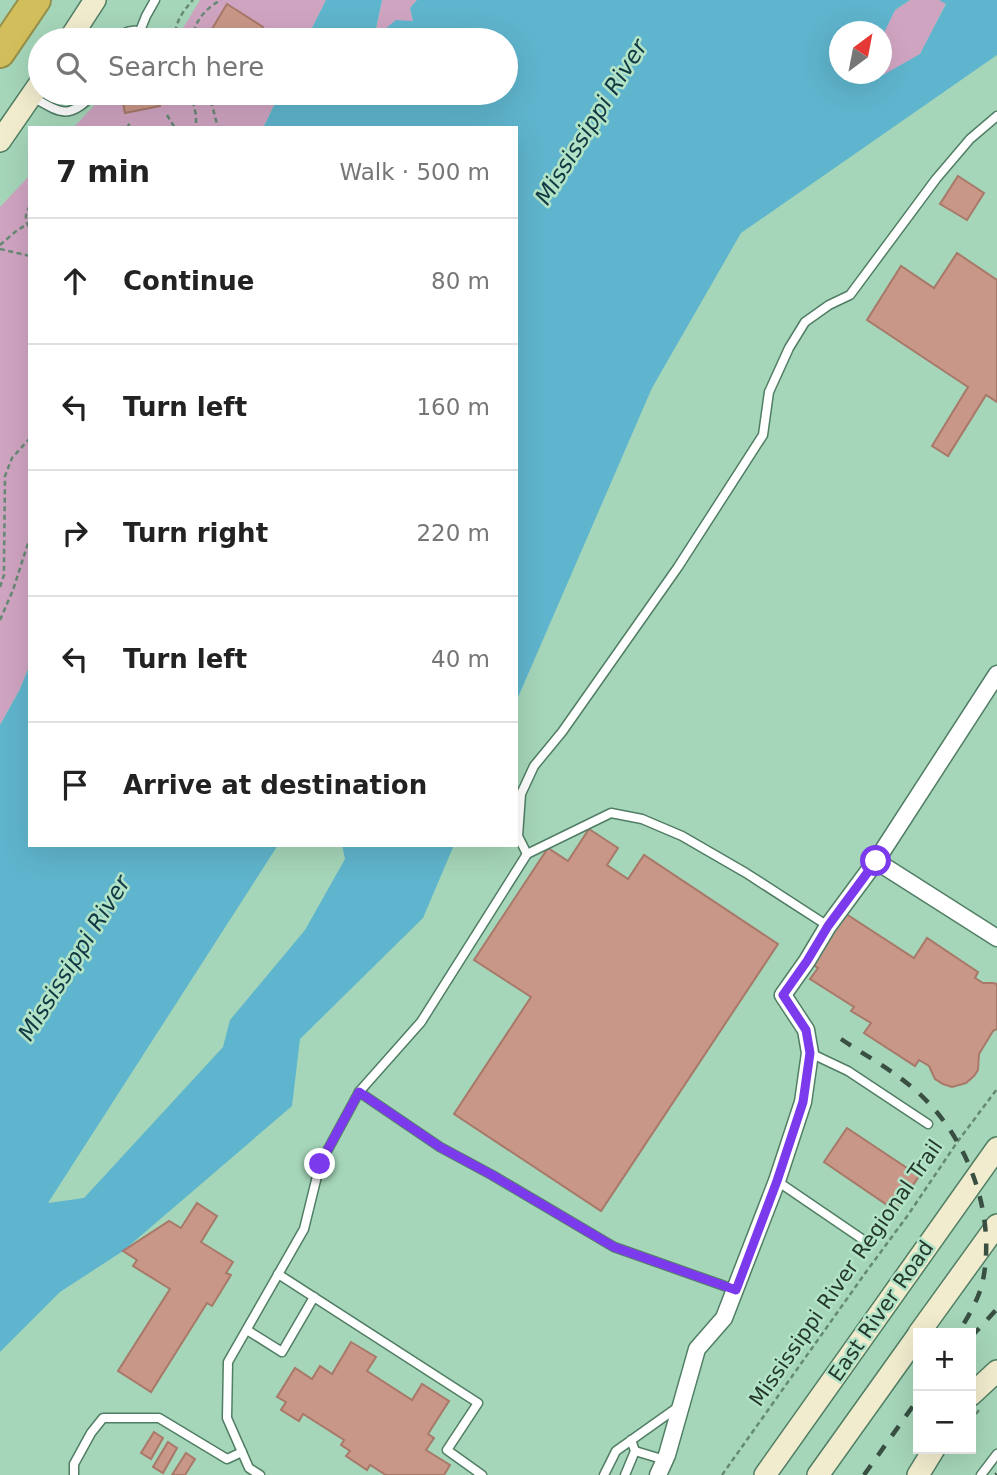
<!DOCTYPE html>
<meta charset="utf-8">
<style>
body{margin:0;font-family:"DejaVu Sans",sans-serif;background:#f2f2f2;color:#222}
.controls{position:absolute;right:21px;bottom:21px;display:grid;overflow:hidden;border-radius:0px;box-shadow:0 7px 28px #0002}
.controls button{width:63px;height:63px;display:grid;place-items:center;padding:0;border:0;border-bottom:2px solid #e0e0e0;background:#fff;color:#222;font:35px sans-serif}
.compass{position:absolute;left:829px;top:21px;width:63px;height:63px;border-radius:50%;background:#fff;box-shadow:0 7px 28px #0002;rotate:32deg}
.stop{position:absolute;width:21px;height:21px;margin:-16px;border:5px solid #7c3aed;border-radius:50%;background:#fff}
.stop.end{background:#7c3aed;border-color:#fff;box-shadow:0 2px 7px #0008}
.list{margin:0;padding:0;list-style:none}
h2{display:flex;justify-content:space-between;align-items:center;height:91px;margin:0;padding:0 28px;font-size:30px}
h2 small{font-size:23px;font-weight:400;color:#767676}
.list li{display:grid;grid-template-columns:46px 1fr auto;gap:21px;align-items:center;box-sizing:border-box;height:126px;padding:0 28px;border-top:2px solid #e0e0e0}
.list b{display:block;font-size:26px;white-space:nowrap}
.list em{font-size:23px;font-style:normal;color:#767676}
.icon{flex:none;width:38px;height:38px;fill:none;stroke:currentColor;stroke-width:2;stroke-linecap:round;stroke-linejoin:round}
.map{position:relative;flex:none;width:997px;height:1475px;overflow:hidden}
.search{position:absolute;background:#fff;box-shadow:0 7px 28px #0002;left:28px;top:28px;width:490px;height:77px;display:flex;align-items:center;gap:18px;box-sizing:border-box;padding:0 24px;border-radius:38px;color:#767676;font-size:26px}
.panel{position:absolute;background:#fff;box-shadow:0 7px 28px #0002;left:28px;top:126px;width:490px;height:721px;border-radius:0px}
.map>svg:first-child{display:block}
.green{fill:#cfa4c1}
.water{fill:#5fb5cd}
.building{fill:#c99787;stroke:#a87869;stroke-width:2}
.lines{fill:none;stroke-linecap:round;stroke-linejoin:round}
.lane-casing{stroke:#507e64;stroke-width:11}
.street-casing{stroke:#507e64;stroke-width:19}
.secondary-casing{stroke:#507e64;stroke-width:24}
.highway-casing{stroke:#95904b;stroke-width:32}
.path{stroke:#668974;stroke-width:2.5;stroke-dasharray:5 3.5;stroke-linecap:butt}
.lane{stroke:#fff;stroke-width:8}
.street{stroke:#fff;stroke-width:16}
.secondary{stroke:#f2ecce;stroke-width:21}
.highway{stroke:#d2bf5b;stroke-width:28}
.rail{stroke:#384f42;stroke-width:4.5;stroke-dasharray:12 12;stroke-linecap:butt}
.route{stroke:#7c3aed;stroke-width:9}
.labels{text-anchor:middle;dominant-baseline:central;stroke-width:5;stroke-linejoin:round;paint-order:stroke}
.street-label{font-size:21px;fill:#25382d;stroke:#b2e3c6}
.water-label{font-size:23px;font-style:italic;fill:#113944;stroke:#b2e3c6}
</style>
<div class="map">
<svg width="997" height="1475" viewBox="0 0 997 1475">
<rect width="100%" height="100%" fill="#a5d6b9"/>
<g class="green">
<polygon points="200,0 326,0 306,40 168,40 183,28"/>
<polygon points="382,0 417,0 410,8 413,21 374,39"/>
<polygon points="910,0 939,0 946,3 921,54 882,76 881,37 895,10"/>
<polygon points="106,93 280,93 263,128 73,128"/>
<polygon points="30,175 30,664 20,689 0,725 0,207"/>
</g>
<g class="water">
<polygon points="326,0 382,0 374,38 396,20 413,21 410,8 417,0 910,0 895,10 882,37 881,32 839,32 839,74 881,74 882,64 883,75 920,54 946,4 939,0 997,0 997,55 741,233 652,388 516,702 516,128 263,128 280,93 506,93 506,40 306,40"/>
<polygon points="30,664 30,845 278,845 48,1203 84,1198 223,1047 230,1020 305,930 345,859 342,845 454,845 423,918 300,1039 292,1106 123,1251 60,1292 0,1352 0,725 20,689"/>
</g>
<g class="building">
<polygon points="227,4 263,27 254,40 219,40 209,34"/>
<polygon points="121,93 157,93 160,106 125,113"/>
<polygon points="958,176 984,193 967,220 940,204"/>
<polygon points="957,253 997,280 997,402 986,395 948,456 932,446 968,387 867,320 901,266 934,288"/>
<polygon points="589,829 618,848 607,865 628,879 644,855 778,944 601,1211 454,1114 531,997 474,960 548,848 568,861"/>
<polygon points="840,910 914,958 927,938 978,972 975,978 983,983 993,983 997,984 997,1029 993,1031 979,1054 978,1070 974,1076 966,1083 952,1087 943,1084 935,1079 929,1066 919,1060 915,1066 864,1033 871,1023 851,1011 854,1007 810,979 818,968 807,961"/>
<polygon points="847,1128 919,1176 896,1211 824,1162"/>
<polygon points="197,1203 217,1216 201,1242 233,1262 226,1273 231,1275 212,1306 207,1303 151,1392 118,1371 170,1289 133,1266 137,1260 123,1251 169,1221 181,1228"/>
<polygon points="351,1342 376,1357 367,1371 412,1400 422,1384 449,1401 428,1434 434,1438 426,1450 450,1465 444,1475 386,1475 370,1465 367,1470 346,1456 350,1451 341,1445 344,1440 303,1414 299,1421 281,1410 286,1402 277,1397 295,1368 312,1379 320,1366 332,1374"/>
<polygon points="154,1432 163,1438 151,1459 141,1453"/>
<polygon points="168,1442 177,1448 163,1473 153,1467"/>
<polygon points="186,1453 195,1459 185,1475 172,1475"/>
</g>
<g class="lines">
<defs>
<g id="lane">
<polyline points="140,31 146,16 155,0"/>
<path d="M117,40C126,28 141,27 150,40"/>
<path d="M31,96C62,114 68,120 95,93"/>
<polyline points="527,854 518,836 521,794 534,766 562,732 678,567 763,435 769,392 789,348 805,322 829,305 850,295 936,179 970,139 997,116"/>
<polyline points="810,1053 848,1071 928,1124"/>
<polyline points="359,1092 440,1147 492,1175 614,1247 736,1290"/>
<polyline points="777,1181 865,1241"/>
<polyline points="278,1274 478,1403 447,1450 482,1475"/>
<polyline points="247,1330 282,1352 314,1297"/>
<polyline points="635,1451 665,1460"/>
<polyline points="74,1475 74,1464 91,1433 103,1418 159,1418 227,1459 242,1452"/>
<polyline points="260,1475 249,1468 227,1418 228,1362 304,1229 320,1164 359,1092 421,1022 527,854 611,813 642,819 682,836 746,873 828,926"/>
<polyline points="604,1475 616,1451 678,1407"/>
<polyline points="625,1475 635,1451 631,1440"/>
<polyline points="981,1475 997,1454"/>
</g>
<g id="street">
<polyline points="876,861 997,938"/>
<polyline points="658,1475 667,1455 697,1349 724,1318 777,1181 803,1102 810,1053 806,1030 783,995 807,961 828,926 876,861 997,674"/>
</g>
<g id="secondary">
<polyline points="69,40 95,0"/>
<polyline points="0,141 40,83"/>
<polyline points="919,1333 997,1225"/>
<polyline points="971,1395 997,1371"/>
<polyline points="765,1475 997,1148"/>
<polyline points="818,1475 918,1335"/>
<polyline points="918,1475 934,1449"/>
</g>
<polyline id="highway" points="0,53 36,0"/>
</defs>
<use href="#lane" class="lane-casing"/>
<use href="#street" class="street-casing"/>
<use href="#secondary" class="secondary-casing"/>
<use href="#highway" class="highway-casing"/>
<g class="path">
<path d="M175,40C174,24 182,12 193,0"/>
<path d="M193,40C193,22 206,8 221,0"/>
<polyline points="191,93 196,115 196,128"/>
<polyline points="209,93 218,128"/>
<polyline points="167,115 175,128"/>
<polyline points="127,128 131,121"/>
<path d="M30,206C25,213 24,221 30,228"/>
<polyline points="0,245 15,232 27,224"/>
<polyline points="0,249 30,256"/>
<polyline points="0,587 4,575 4,562 5,476 12,458 30,438"/>
<polyline points="0,620 13,590 30,537"/>
<polyline points="971,1421 979,1410"/>
<polyline points="722,1475 866,1272 908,1215 958,1141 997,1089"/>
</g>
<use href="#lane" class="lane"/>
<use href="#street" class="street"/>
<use href="#secondary" class="secondary"/>
<use href="#highway" class="highway"/>
<g class="rail">
<path d="M841,1039C863,1054 887,1067 908,1084C964,1128 997,1209 983,1280C979,1299 968,1317 958,1333"/>
<polyline points="971,1337 997,1309"/>
<polyline points="864,1475 918,1399"/>
<polyline points="996,1475 997,1474"/>
</g>
</g>
<g class="lines">
<polyline class="route" points="320,1164 359,1092 440,1147 492,1175 614,1247 736,1290 777,1181 803,1102 810,1053 806,1030 783,995 807,961 828,926 876,861"/>
</g>
<g class="labels">
<g class="street-label">
<text transform="translate(846 1273) rotate(-55)">Mississippi River Regional Trail</text>
<text transform="translate(881 1311) rotate(-55)">East River Road</text>
</g>
<g class="water-label">
<text transform="translate(591 122) rotate(-58)">Mississippi River</text>
<text transform="translate(74 958) rotate(-58)">Mississippi River</text>
</g>
</g>
</svg>
<div class="controls">
<button>+</button>
<button>−</button>
</div>
<svg class="compass" viewBox="-18 -18 36 36"><path d="M0-13l5 13h-10z" fill="#e53935"/><path d="M0 13l5-13h-10z" fill="#767676"/></svg>
<div class="stop" style="left:876px;top:861px"></div>
<div class="stop end" style="left:320px;top:1164px"></div>
<div class="search"><svg class="icon" aria-label="search" viewBox="0 0 24 24"><circle cx="10" cy="10" r="6"/><path d="M15 15l6 6"/></svg>Search here</div>
<section class="panel">
<h2>7 min<small>Walk · 500 m</small></h2>
<ul class="list">
<li><svg class="icon" aria-label="ahead" viewBox="0 0 24 24"><path d="M12 20V5M6 11l6-6 6 6"/></svg><div><b>Continue</b></div><em>80 m</em></li>
<li><svg class="icon" aria-label="left" viewBox="0 0 24 24"><path d="M17 20v-9H6M10 6l-5 5 5 5"/></svg><div><b>Turn left</b></div><em>160 m</em></li>
<li><svg class="icon" aria-label="right" viewBox="0 0 24 24"><path d="M7 20v-9h11M14 6l5 5-5 5"/></svg><div><b>Turn right</b></div><em>220 m</em></li>
<li><svg class="icon" aria-label="left" viewBox="0 0 24 24"><path d="M17 20v-9H6M10 6l-5 5 5 5"/></svg><div><b>Turn left</b></div><em>40 m</em></li>
<li><svg class="icon" aria-label="arrive" viewBox="0 0 24 24"><path d="M6 21V4h12l-3 4 3 4H6"/></svg><div><b>Arrive at destination</b></div></li>
</ul>
</section>
</div>
